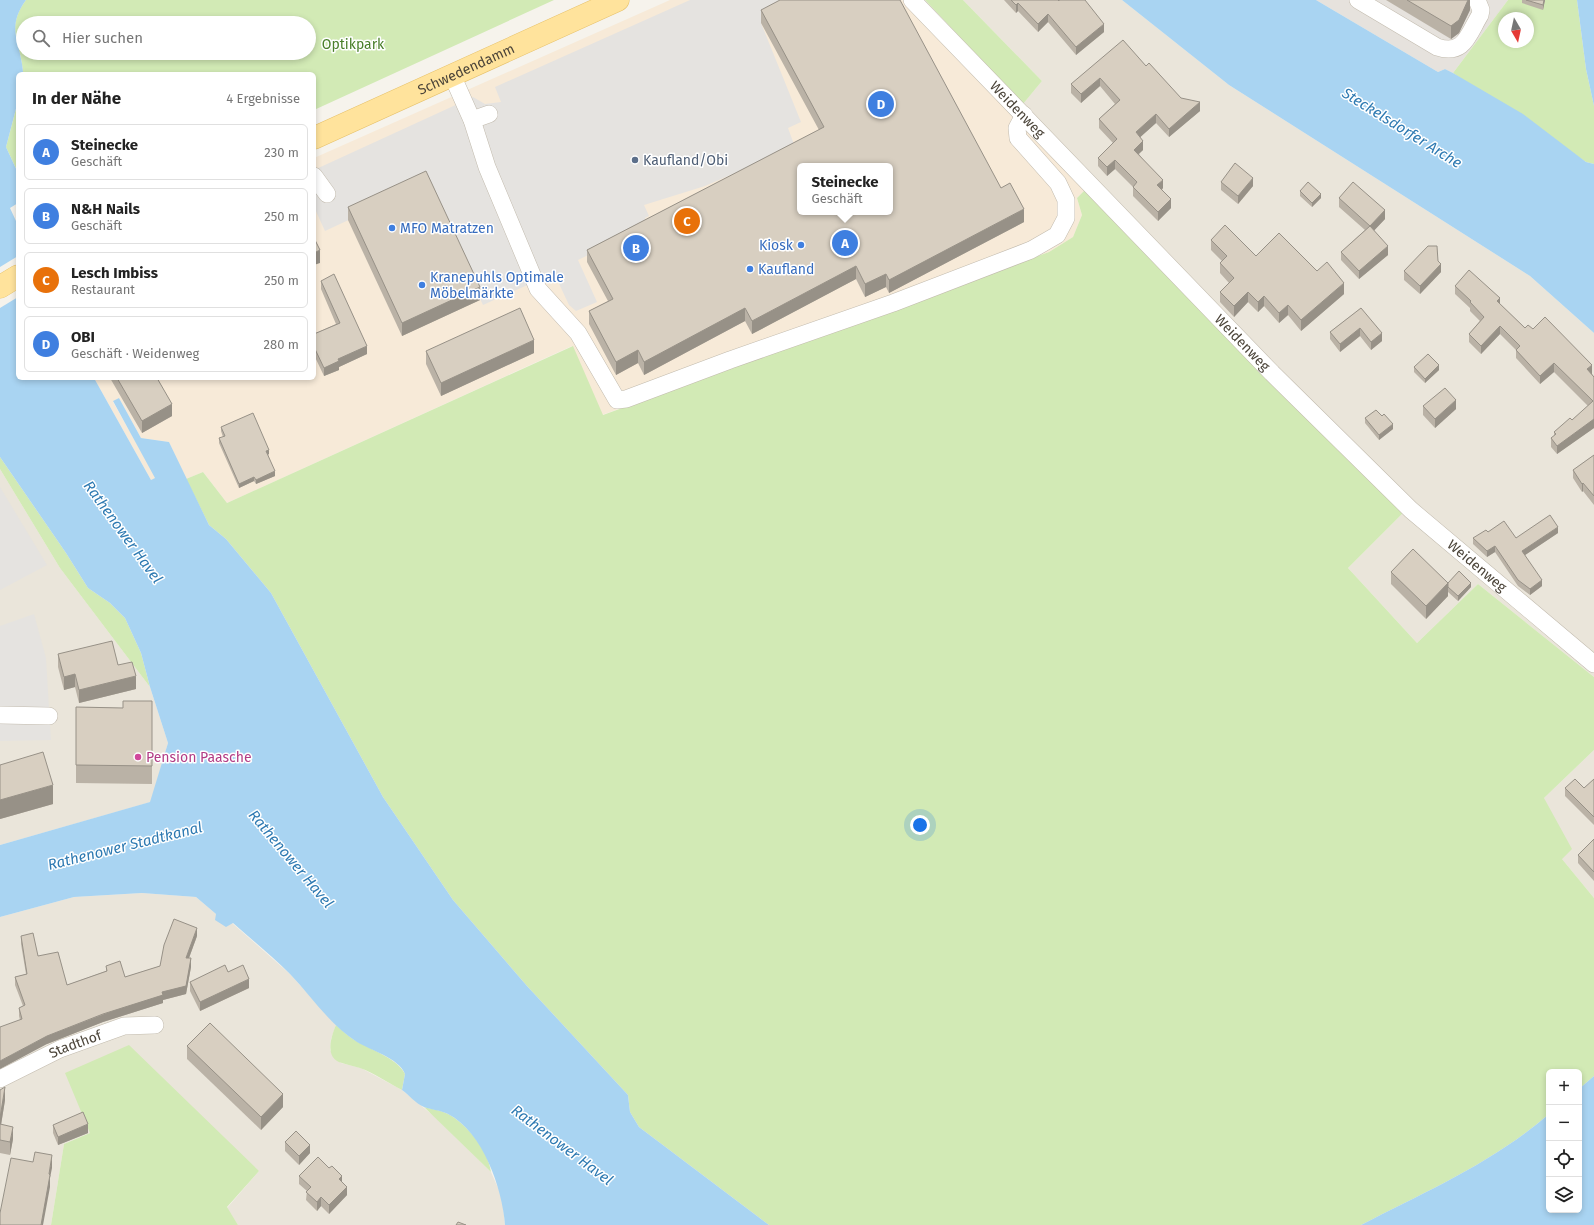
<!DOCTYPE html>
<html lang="de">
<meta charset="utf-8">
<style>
body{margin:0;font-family:"Fira Sans",sans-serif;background:#f6f6f6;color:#222}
.controls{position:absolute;right:12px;bottom:12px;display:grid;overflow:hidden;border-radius:6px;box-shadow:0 2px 6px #0003}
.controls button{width:36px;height:36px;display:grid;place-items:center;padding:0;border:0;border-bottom:1px solid #e0e0e0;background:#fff;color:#222;font:20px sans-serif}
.compass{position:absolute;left:1498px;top:12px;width:36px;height:36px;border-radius:50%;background:#fff;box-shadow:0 2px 6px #0003;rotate:171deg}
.you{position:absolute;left:920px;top:825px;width:14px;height:14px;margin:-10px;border:3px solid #fff;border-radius:50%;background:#1a73e8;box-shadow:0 0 0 6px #1a73e833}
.badge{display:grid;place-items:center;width:26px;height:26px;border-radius:50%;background:#fc3f1d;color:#fff;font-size:13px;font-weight:700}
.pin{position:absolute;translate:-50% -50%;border:2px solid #fff;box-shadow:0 1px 4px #0006}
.popup{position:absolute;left:797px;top:163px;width:96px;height:52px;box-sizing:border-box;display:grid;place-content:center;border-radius:6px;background:#fff;filter:drop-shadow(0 1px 3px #0005);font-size:13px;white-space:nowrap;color:#767676}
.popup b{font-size:15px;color:#222}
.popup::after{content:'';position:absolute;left:50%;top:100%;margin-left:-8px;border:8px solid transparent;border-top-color:#fff}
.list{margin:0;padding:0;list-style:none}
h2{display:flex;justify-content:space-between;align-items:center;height:52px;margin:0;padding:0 16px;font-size:17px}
h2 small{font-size:13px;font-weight:400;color:#767676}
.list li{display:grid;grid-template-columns:26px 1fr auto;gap:12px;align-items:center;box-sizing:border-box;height:56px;margin:0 8px 8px;padding:0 8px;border:1px solid #e0e0e0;border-radius:6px}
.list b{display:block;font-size:15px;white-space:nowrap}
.list p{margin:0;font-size:13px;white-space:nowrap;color:#767676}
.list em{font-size:13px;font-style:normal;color:#767676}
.icon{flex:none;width:22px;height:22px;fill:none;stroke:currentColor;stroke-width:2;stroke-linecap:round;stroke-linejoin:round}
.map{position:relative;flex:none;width:1594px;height:1225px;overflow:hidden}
.search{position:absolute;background:#fff;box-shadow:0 2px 6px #0003;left:16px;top:16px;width:300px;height:44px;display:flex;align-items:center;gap:10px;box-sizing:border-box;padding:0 14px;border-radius:22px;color:#767676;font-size:15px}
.panel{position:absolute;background:#fff;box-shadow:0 2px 6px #0003;left:16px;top:72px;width:300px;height:308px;border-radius:6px}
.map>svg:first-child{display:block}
.residential{fill:#eae5da}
.commercial{fill:#f7ead8;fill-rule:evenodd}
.industrial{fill:#e6e2dd}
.green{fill:#d2eab5;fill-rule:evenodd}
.parking{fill:#e5e3e0}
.water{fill:#a9d4f2}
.pier{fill:#f6f3ec}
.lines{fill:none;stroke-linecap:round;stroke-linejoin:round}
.minor-casing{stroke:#c2bbae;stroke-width:18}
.major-casing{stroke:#e6c16a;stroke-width:23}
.minor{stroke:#fff;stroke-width:17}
.major{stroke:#ffe39c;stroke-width:22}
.wall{fill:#bab2a6}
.shaded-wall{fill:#979187}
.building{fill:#d8cfc1;stroke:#979187;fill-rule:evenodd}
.service-dot{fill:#5c6f8a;stroke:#fff;stroke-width:1.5}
.shop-dot{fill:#3f7fe0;stroke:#fff;stroke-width:1.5}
.hotel-dot{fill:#d1479c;stroke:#fff;stroke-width:1.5}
.labels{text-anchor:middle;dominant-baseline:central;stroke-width:3;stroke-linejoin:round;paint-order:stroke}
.park-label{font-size:14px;fill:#4a7f2a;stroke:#fff}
.street-label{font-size:14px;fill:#4b4439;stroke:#fff}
.service-label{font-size:14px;fill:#4e5e75;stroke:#fff;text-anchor:start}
.shop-label{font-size:14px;fill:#366cbe;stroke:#fff;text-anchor:start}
.hotel-label{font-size:14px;fill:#b23c85;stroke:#fff;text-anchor:start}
.water-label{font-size:15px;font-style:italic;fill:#2e7ab2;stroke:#fff}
</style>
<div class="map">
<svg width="1594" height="1225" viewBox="0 0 1594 1225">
<rect width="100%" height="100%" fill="#f6f3ec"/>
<g class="residential">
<polygon points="963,0 1122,0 1229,85 1530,276 1594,333 1594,677 1478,584 1417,643 1348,568 1404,512 1281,374 1023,104 1042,81"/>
<polygon points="0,469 60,568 150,687 168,743 151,802 0,845"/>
<polygon points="1594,750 1594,898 1562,859 1544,798"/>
<polygon points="142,893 196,897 216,914 232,923 290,974 336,1025 331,1039 330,1050 341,1063 361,1068 402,1090 435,1117 491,1172 502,1197 505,1225 238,1225 227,1208 259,1171 90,1133 64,1144 51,1225 0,1225 0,917 74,897"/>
</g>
<path class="commercial" d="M670,0H902L993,92L1085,190L1077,198L1082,215L1073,237L1049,252L602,415L572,346L227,503L203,472L186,479L169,442L141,438L119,398L113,402L156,478L151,480L94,378H314V158ZM800,166H890V212H800Z"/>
<polygon class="industrial" points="1316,0 1508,0 1453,73 1445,69 1438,72"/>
<g class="green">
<path d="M26,0H554L314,110V74H23C22,44 4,30 26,0ZM23,23H309V53H23Z"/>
<polygon points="925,0 963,0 1042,81 1023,104"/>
<path d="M1508,0H1577L1586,69L1594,106V164L1586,162L1453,73ZM1504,18H1528V42H1504Z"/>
<polygon points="18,101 18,173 6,147"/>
<path d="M1085,190L1404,512L1348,568L1417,643L1478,584L1594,677V750L1544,798L1572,849L1562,859L1594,898V1076L1579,1089V1072H1549V1114C1494,1162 1425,1192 1361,1225H769L639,1127L630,1112L628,1095L527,986L453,900L383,797L271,593L226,539L209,525L186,479L203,472L227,503L573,346L603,415L1049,252L1073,237L1082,215L1077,198Z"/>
<polygon points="0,457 66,553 88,588 110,603 125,618 141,653 150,687 60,568 0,469"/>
<path d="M336,1025C343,1031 350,1038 358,1042C371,1049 399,1060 405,1074L402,1090C388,1083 374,1073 360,1068C354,1066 347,1065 342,1063C324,1058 331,1037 336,1025Z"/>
<polygon points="129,1045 259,1171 227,1207 238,1225 51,1225 64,1144 90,1133 65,1073"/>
<path d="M424,1107C432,1109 440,1110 448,1114C467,1124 488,1150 491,1172Z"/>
</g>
<g class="parking">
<polygon points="690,0 804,0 761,23 801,122 788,128 795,147 705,186 644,205 649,216 645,218 648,226 578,260 597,302 576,311 569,305 554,273 483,305 426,184 325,231 314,207 314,170 473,97 485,104 501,102 495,87"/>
<polygon points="0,487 47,565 0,590"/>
<polygon points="34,614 46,658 51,740 0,741 0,626"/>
</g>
<g class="water">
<path d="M0,0H26C5,29 21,42 23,72L18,74V101L6,147L18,173V203L10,208L16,221L18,220V378H94L151,480L155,478L113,401L119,398L141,438L169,442L209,525L226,539L271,593L383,797L453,900L527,986L628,1095L630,1112L639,1127L769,1225H505C502,1188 483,1132 448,1114C440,1110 432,1110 424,1107C416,1104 409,1095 402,1090L405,1074C399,1058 370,1050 357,1042C330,1025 312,997 290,974C272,956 252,940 233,923L226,927L215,920L216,914L196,897L142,893L74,897L0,917V845L150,802L168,743L150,687L141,653L125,618L110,603L88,588L66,553L0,457Z"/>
<polygon points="1122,0 1316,0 1438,72 1445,69 1453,73 1523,114 1586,162 1594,164 1594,333 1530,276 1229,85"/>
<polygon points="1577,0 1594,0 1594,106 1586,69"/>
<path d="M1594,1076V1225H1361C1425,1192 1494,1162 1549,1114V1210H1579V1089Z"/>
</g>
<polygon class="pier" points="18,256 18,297 0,308 0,267"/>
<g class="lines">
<defs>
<g id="minor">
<path id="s1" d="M912,0L1272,373L1411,510L1594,664"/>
<path d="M1358,0L1437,47C1464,56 1468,35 1480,15L1481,10L1477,0"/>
<polyline points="452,75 472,120 487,167 538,289 578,333 617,400 626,399 730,360 893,303 1031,250 1057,235 1066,218 1066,200 1058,183 1018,138 1017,128 1024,115"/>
<polyline points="472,120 489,114"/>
<polyline points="314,176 327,194"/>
<polyline points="0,715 49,716"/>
<path id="s2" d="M0,1079L60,1049L124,1026L155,1025"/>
</g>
<g id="major">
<path id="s3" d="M314,138L618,0"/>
<polyline points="0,287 18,276"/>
</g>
</defs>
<use href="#minor" class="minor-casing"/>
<use href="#major" class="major-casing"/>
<use href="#minor" class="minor"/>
<use href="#major" class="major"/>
</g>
<g class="wall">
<polygon points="1004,0 1058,0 1104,32 1076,55 1048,22 1038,32 1018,11 1016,13"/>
<polygon points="1386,0 1470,0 1470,10 1459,33 1451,39"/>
<polygon points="1522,0 1545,0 1543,10 1522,3"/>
<polygon points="761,10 1001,188 1024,222 889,293 886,287 865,297 856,279 752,334 745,321 644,375 638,363 616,375 589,324 589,311 608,301 587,262 587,250 819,130 761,23"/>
<polygon points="1146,66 1181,98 1200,111 1169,137 1156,123 1140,137 1143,150 1139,154 1163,188 1162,190 1171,208 1158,221 1133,196 1133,187 1115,169 1107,176 1098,166 1098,158 1113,143 1099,128 1099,119 1115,104 1100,86 1081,103 1071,93 1071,84"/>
<polygon points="1221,182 1253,186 1238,204 1221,190"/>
<polygon points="1300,191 1321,198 1312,207 1300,196"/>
<polygon points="1339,198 1385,219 1374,230 1388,255 1359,279 1341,260 1341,252 1365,230 1339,207"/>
<polygon points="348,207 480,300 402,336 348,220"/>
<polygon points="1211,240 1256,256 1317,271 1344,294 1301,331 1288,315 1279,323 1264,306 1258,312 1248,302 1234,317 1220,302 1220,292 1229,283 1220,273 1220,263 1222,261 1211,250"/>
<polygon points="1438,261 1441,272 1420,294 1404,280 1404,271"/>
<polygon points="321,281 367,354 339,367 339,370 324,376 314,355 314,334 336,324 321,289"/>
<polygon points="1455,286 1500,304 1525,328 1533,329 1592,374 1594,377 1594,428 1557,454 1551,447 1551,438 1554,436 1554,432 1572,420 1588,406 1554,372 1540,384 1516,358 1516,350 1500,334 1481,354 1469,342 1469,334 1480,321 1470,311 1470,308 1455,294"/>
<polygon points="1361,308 1382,341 1371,350 1360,336 1340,352 1330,339 1330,332"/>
<polygon points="426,351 534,353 441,396 426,364"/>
<polygon points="1414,367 1439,370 1425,383 1414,372"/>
<polygon points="110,378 159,378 159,380 158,380 172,416 142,433"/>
<polygon points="1423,406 1456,409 1435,428 1423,415"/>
<polygon points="1365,418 1393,429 1379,440 1365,423"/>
<polygon points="221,427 269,454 268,455 275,476 256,484 254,481 239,488 219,443 219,438 223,437 221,431"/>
<polygon points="1594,455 1594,505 1583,491 1582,492 1573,478 1573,470"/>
<polygon points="1558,533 1525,555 1542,586 1530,595 1518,586 1495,552 1487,557 1473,544 1473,538 1516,538"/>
<polygon points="1391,572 1448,583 1471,587 1458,601 1448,592 1448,596 1426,619 1391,584"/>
<polygon points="58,654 118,665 136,689 79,703 75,687 64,690 58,667"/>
<polygon points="152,701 152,784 76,783 76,707 123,708"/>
<polygon points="0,765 53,804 0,819"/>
<polygon points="1594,779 1594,825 1565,796 1565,788 1584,788"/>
<polygon points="1594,839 1594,881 1578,863 1578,855"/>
<polygon points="21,936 38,956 67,985 106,971 106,966 125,977 160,966 197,936 189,958 191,967 186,994 163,1000 163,1003 103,1022 47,1044 20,1020 19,1016 19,1008 23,1006 15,985 15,977 26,974 21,944"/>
<polygon points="228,972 249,988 200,1011 190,991 190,982"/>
<polygon points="187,1046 283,1107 261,1130 187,1059"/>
<polygon points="0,1090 5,1100 1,1125 13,1139 10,1155 0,1153"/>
<polygon points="53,1125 88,1133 58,1145 53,1133"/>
<polygon points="285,1142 310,1153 299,1165 285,1151"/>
<polygon points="299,1176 342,1182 347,1195 329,1214 321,1206 317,1211 306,1200 307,1191 299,1184"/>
</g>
<g class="shaded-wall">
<polygon points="1468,0 1470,0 1470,10 1459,33 1451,39 1451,26"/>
<polygon points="1544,0 1545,0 1543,10 1543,5"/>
<polygon points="1018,3 1018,11 1016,13 1016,5"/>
<polygon points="1048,14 1048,22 1038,32 1038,24"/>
<polygon points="1104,24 1104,32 1076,55 1076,47"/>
<polygon points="1100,78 1100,86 1081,103 1081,94"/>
<polygon points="1200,102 1200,111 1169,137 1169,129"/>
<polygon points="1156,114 1156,123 1136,141 1136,132"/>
<polygon points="1143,141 1143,150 1134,158 1134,150"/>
<polygon points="1115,160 1115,169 1107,176 1107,167"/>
<polygon points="1253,178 1253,186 1238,204 1238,196"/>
<polygon points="1163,180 1163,188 1157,194 1157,185"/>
<polygon points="1321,194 1321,198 1312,207 1312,203"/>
<polygon points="1171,199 1171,208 1158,221 1158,212"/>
<polygon points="1024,209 1024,222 889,293 889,280"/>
<polygon points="1385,210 1385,219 1370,235 1370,226"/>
<polygon points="1388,246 1388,255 1359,279 1359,271"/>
<polygon points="320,250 320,263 314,265 314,253"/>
<polygon points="1441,264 1441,272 1420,294 1420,286"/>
<polygon points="856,266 856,279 752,334 752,321"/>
<polygon points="886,274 886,287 865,297 865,284"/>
<polygon points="1344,283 1344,294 1301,331 1301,320"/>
<polygon points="480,287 480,300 402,336 402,323"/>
<polygon points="1248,292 1248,302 1234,317 1234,306"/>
<polygon points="1264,296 1264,306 1258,312 1258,302"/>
<polygon points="1500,298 1500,306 1497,301"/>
<polygon points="1288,305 1288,315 1279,323 1279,313"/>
<polygon points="745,308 745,321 644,375 644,362"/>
<polygon points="1500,326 1500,334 1481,354 1481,346"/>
<polygon points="1360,328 1360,336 1340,352 1340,344"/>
<polygon points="1382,333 1382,341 1371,350 1371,342"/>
<polygon points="534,340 534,353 441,396 441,383"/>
<polygon points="367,346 367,354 339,367 339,370 324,376 324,368 338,359"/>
<polygon points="638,350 638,363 616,375 616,362"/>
<polygon points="1554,363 1554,372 1540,384 1540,376"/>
<polygon points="1439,365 1439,370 1425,383 1425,379"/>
<polygon points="1592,365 1592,374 1587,378 1587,369"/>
<polygon points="1456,400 1456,409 1435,428 1435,419"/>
<polygon points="172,404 172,416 142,433 142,421"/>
<polygon points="1594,419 1594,428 1557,454 1557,446"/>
<polygon points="1393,424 1393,429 1379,440 1379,435"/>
<polygon points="269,450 269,454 266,455 266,451"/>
<polygon points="275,471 275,476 256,484 256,480"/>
<polygon points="254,477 254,481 239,488 239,484"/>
<polygon points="1583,483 1583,491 1582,492 1582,484"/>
<polygon points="1558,527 1558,533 1522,557 1522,551"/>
<polygon points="1495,546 1495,552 1487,557 1487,551"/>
<polygon points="1542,580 1542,586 1530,595 1530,589"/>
<polygon points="1448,583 1448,596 1426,619 1426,606"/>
<polygon points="1471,583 1471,587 1458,601 1458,596"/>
<polygon points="75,674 75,687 64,690 64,677"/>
<polygon points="136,676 136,689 79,703 79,690"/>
<polygon points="53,785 53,804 0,819 0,800"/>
<polygon points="197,928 197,936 186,966 186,958"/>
<polygon points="191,958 191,967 186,994 163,1000 163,1003 103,1022 47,1044 0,1069 0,1061 47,1036 162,992"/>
<polygon points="249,979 249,988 200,1011 200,1002"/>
<polygon points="5,1087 5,1100 0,1131 0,1118"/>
<polygon points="283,1094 283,1107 261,1130 261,1117"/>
<polygon points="88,1124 88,1133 58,1145 58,1137"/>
<polygon points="13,1127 13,1139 10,1155 10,1142"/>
<polygon points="310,1145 310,1153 299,1165 299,1156"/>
<polygon points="52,1155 52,1168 50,1178 50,1187 43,1225 41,1225 49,1174"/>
<polygon points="342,1176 342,1184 339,1179"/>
<polygon points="347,1187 347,1195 329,1214 329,1205"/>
<polygon points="321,1197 321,1206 317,1211 317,1202"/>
</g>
<g class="building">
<path d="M780,0H900L1001,188L1010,183L1024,209L889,280L886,274L865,284L856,266L752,321L745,308L644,362L638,350L616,362L589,311L613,299L587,250L824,127L761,10ZM800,166H890V212H800Z"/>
<polygon points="1011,0 1058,0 1059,1 1059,0 1085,0 1104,24 1076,47 1048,14 1038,24 1018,3 1016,5"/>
<polygon points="1407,0 1468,0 1459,20 1451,26"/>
<polygon points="1526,0 1544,0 1543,5"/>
<polygon points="1123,40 1146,66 1149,63 1181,98 1200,102 1169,129 1156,114 1136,132 1143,141 1134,150 1163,180 1157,185 1171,199 1158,212 1133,187 1137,182 1115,160 1107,167 1098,158 1117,139 1099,119 1120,100 1100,78 1081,94 1071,84"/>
<polygon points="1235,163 1253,178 1238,196 1221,182"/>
<polygon points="426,171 480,287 402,323 348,207"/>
<polygon points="1308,182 1321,194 1312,203 1300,191"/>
<polygon points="1353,182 1385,210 1370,226 1339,198"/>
<polygon points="1225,225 1256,256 1279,233 1317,271 1327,262 1344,283 1301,320 1288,305 1279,313 1264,296 1258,302 1248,292 1234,306 1220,292 1234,278 1220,263 1227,256 1211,240"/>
<polygon points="1370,226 1388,246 1359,271 1341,252"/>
<polygon points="314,238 320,250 314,253"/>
<polygon points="1428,246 1437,246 1438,261 1441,264 1420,286 1404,271"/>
<polygon points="1469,270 1500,298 1497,301 1525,328 1528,325 1533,329 1545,317 1592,365 1587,369 1594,377 1594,419 1557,446 1551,438 1556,434 1554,432 1570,418 1572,420 1593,401 1554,363 1540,376 1516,350 1520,346 1500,326 1481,346 1469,334 1484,317 1470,302 1471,301 1455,286"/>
<polygon points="334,274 367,346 338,359 339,361 324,368 314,347 314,334 340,323 321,281"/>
<polygon points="520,308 534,340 441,383 426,351"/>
<polygon points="1361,308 1382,333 1371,342 1360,328 1340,344 1330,332"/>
<polygon points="1428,354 1439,365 1425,379 1414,367"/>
<polygon points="117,378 157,378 172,404 142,421"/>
<polygon points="1445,388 1456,400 1435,419 1423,406"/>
<polygon points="1376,410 1382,416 1384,414 1393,424 1379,435 1365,418"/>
<polygon points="253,413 269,450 266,451 275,471 256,480 254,477 239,484 219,438 225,436 221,427"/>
<polygon points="1594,455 1594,496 1583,483 1582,484 1573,470"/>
<polygon points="1550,515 1558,527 1522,551 1542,580 1530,589 1518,580 1495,546 1487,551 1473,538 1486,530 1488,532 1504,521 1516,538"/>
<polygon points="1413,549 1448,583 1426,606 1391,572"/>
<polygon points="1459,571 1471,583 1458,596 1448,587 1448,583"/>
<polygon points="112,641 118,665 132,662 136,676 79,690 75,674 64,677 58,654"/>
<polygon points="123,701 152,701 152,766 76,765 76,707 123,708"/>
<polygon points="43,752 53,785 0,800 0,765"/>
<polygon points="1575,779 1584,788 1594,779 1594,817 1565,788"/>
<polygon points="1594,839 1594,872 1578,855"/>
<polygon points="174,919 197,928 186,958 191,958 186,986 162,992 163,995 103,1014 47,1036 0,1061 0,1027 22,1019 19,1008 25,1005 15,977 27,974 21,936 33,933 38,956 58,952 67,985 107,971 106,966 120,961 125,977 160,966 164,945"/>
<polygon points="225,965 228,972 243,965 249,979 200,1002 190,982"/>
<polygon points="210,1023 283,1094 261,1117 187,1046"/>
<polygon points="5,1087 0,1118 0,1090"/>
<polygon points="83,1112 88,1124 58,1137 53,1125"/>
<polygon points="0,1124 13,1127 10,1142 0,1140"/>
<polygon points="296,1131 310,1145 299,1156 285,1142"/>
<polygon points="35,1152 52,1155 49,1174 50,1175 41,1225 0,1225 0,1213 11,1158 33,1162"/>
<polygon points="318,1157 329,1168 332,1166 342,1176 339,1179 347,1187 329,1205 321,1197 317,1202 306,1192 311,1187 299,1176"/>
<polygon points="458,1222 466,1225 456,1225"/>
</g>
<circle class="service-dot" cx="635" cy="160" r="4"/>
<g class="shop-dot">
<circle cx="392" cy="228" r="4"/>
<circle cx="801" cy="245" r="4"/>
<circle cx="750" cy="269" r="4"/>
<circle cx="422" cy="285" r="4"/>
</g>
<circle class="hotel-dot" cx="138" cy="757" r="4"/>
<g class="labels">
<g class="park-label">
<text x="353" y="44">Optikpark</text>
</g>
<g class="street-label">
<text stroke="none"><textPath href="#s3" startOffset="167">Schwedendamm</textPath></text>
<text stroke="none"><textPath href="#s1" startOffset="152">Weidenweg</textPath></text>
<text stroke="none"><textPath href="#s1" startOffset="476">Weidenweg</textPath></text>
<text stroke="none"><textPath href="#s1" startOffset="800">Weidenweg</textPath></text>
<text stroke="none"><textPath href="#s2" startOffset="83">Stadthof</textPath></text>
</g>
<g class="service-label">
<text x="643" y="160">Kaufland/Obi</text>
</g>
<g class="shop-label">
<text x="400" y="228">MFO Matratzen</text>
<text x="793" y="245" text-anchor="end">Kiosk</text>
<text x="758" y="269">Kaufland</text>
<text x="430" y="277">Kranepuhls Optimale<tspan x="430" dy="16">Möbelmärkte</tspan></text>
</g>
<g class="hotel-label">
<text x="146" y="757">Pension Paasche</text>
</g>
<g class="water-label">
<text transform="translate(1402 128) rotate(32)">Steckelsdorfer Arche</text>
<text transform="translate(123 532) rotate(54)">Rathenower Havel</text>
<text transform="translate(125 846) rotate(-14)">Rathenower Stadtkanal</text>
<text transform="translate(291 859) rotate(50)">Rathenower Havel</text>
<text transform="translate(562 1145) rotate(37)">Rathenower Havel</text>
</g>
</g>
</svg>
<div class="controls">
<button>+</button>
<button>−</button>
<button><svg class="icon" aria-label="locate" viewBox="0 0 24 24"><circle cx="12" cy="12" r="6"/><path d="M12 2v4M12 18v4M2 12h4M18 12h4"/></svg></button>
<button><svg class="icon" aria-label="layers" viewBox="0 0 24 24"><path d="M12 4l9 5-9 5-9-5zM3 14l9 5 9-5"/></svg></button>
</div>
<svg class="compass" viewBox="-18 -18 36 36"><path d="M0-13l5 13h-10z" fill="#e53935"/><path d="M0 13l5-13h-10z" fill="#767676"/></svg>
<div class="you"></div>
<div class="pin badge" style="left:845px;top:243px;background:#3f7fe0">A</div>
<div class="popup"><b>Steinecke</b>Geschäft</div>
<div class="pin badge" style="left:636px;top:248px;background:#3f7fe0">B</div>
<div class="pin badge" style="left:687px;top:221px;background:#e8710a">C</div>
<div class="pin badge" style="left:881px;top:104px;background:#3f7fe0">D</div>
<div class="search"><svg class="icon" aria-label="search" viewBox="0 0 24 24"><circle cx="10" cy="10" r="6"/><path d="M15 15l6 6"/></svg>Hier suchen</div>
<section class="panel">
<h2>In der Nähe<small>4 Ergebnisse</small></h2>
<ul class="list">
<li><span class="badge" style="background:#3f7fe0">A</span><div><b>Steinecke</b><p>Geschäft</p></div><em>230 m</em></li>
<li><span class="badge" style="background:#3f7fe0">B</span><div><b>N&amp;H Nails</b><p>Geschäft</p></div><em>250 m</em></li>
<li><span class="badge" style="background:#e8710a">C</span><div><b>Lesch Imbiss</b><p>Restaurant</p></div><em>250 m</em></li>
<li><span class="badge" style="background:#3f7fe0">D</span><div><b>OBI</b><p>Geschäft · Weidenweg</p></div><em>280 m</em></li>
</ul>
</section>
</div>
